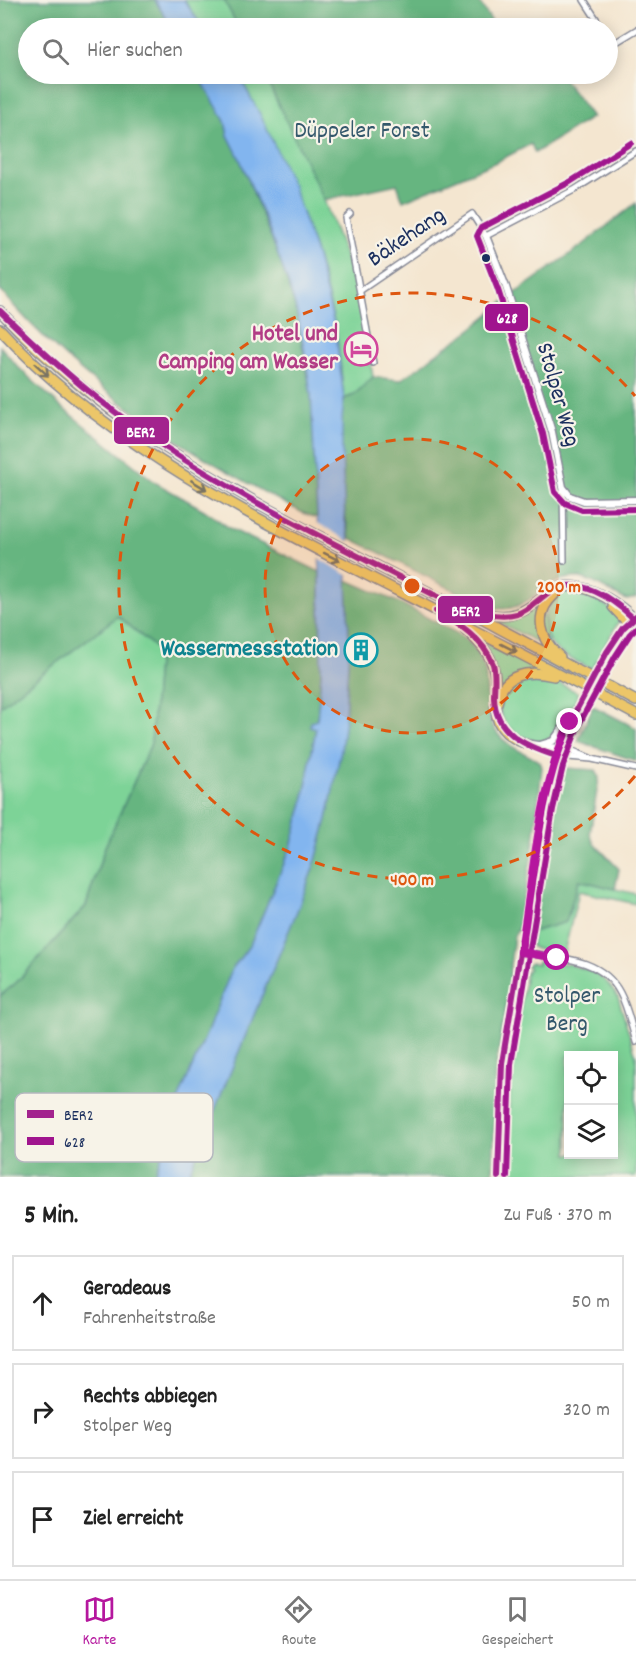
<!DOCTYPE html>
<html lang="de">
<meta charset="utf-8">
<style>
body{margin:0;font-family:Dekko,sans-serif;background:#f6f6f6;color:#222}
.controls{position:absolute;right:18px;bottom:18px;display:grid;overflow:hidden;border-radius:0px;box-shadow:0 3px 15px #0003}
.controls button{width:54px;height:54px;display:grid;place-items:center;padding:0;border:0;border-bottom:2px solid #e0e0e0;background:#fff;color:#222;font:30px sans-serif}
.stop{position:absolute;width:18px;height:18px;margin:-14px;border:4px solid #b5179e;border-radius:50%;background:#fff}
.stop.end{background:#b5179e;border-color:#fff;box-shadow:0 2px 6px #0008}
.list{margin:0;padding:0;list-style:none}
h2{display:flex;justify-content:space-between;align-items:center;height:78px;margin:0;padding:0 24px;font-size:26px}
h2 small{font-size:20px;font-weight:400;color:#767676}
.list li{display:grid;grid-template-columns:39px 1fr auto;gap:18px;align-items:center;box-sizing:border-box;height:96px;margin:0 12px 12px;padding:0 12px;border:2px solid #e0e0e0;border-radius:0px}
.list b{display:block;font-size:22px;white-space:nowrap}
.list p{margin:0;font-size:20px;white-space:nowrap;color:#767676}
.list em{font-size:20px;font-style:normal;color:#767676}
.icon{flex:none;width:33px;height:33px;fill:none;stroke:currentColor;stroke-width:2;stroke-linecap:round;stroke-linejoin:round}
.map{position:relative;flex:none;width:636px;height:1177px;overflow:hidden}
.search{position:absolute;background:#fff;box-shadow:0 3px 15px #0003;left:18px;right:18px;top:18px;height:66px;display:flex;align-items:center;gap:15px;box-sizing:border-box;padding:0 21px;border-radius:33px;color:#767676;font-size:22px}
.sheet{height:402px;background:#fff}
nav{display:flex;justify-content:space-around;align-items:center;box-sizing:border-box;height:84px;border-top:2px solid #e0e0e0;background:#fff;font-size:16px;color:#767676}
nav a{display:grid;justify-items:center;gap:3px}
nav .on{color:#b5179e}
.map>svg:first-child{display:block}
.green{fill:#7dd397;stroke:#4c817a;stroke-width:1.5;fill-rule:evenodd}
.forest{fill:#66b580;stroke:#40726f;stroke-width:1.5}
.water{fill:#82b5ef;stroke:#4e72a6;stroke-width:1.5}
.pier{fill:#f4e6d0}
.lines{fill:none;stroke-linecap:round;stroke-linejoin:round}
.minor-casing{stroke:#888a97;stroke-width:8}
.tertiary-casing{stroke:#888a97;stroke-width:9}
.motorway-casing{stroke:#888a97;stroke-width:12}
.minor{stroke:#fff;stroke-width:5}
.tertiary{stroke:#fff;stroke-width:6}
.motorway{stroke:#ecc669;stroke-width:9}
.motorway-bridge-casing{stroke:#888a97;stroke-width:12;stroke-linecap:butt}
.motorway-bridge{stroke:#ecc669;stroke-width:9}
.bus-1-casing{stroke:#f7f3e8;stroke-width:10}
.bus-2-casing{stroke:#f7f3e8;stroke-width:10}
.bus-1{stroke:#a3238e;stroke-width:6}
.bus-2{stroke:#a0148e;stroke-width:6}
.oneway{stroke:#797363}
.route{stroke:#b5179e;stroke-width:8}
.ring{fill:none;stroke:#de5710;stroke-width:3;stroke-dasharray:10 8}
.bus-dot{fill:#1b2f5e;stroke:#f7f3e8;stroke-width:2}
.labels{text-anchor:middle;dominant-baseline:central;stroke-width:4.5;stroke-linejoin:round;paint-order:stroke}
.park-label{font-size:24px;fill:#34586c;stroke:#f7f3e8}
.street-label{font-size:24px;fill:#1b2f5e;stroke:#f7f3e8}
.hotel-label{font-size:24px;font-weight:bold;fill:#b23c85;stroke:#f7f3e8;text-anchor:end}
.culture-label{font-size:24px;font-weight:bold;fill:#0d838f;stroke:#f7f3e8;text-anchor:end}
.key{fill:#f7f3e8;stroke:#b5b8bf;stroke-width:1.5}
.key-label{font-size:16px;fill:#1b2f5e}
.centre{fill:#de5710;stroke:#f7f3e8;stroke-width:3}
.ring-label{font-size:18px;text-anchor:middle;font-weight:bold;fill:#de5710;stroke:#f7f3e8;stroke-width:4.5;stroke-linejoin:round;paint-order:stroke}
.line-badge{stroke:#f7f3e8;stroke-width:2}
.badge-label{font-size:16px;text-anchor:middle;font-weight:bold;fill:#fff}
</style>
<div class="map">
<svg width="636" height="1177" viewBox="0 0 636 1177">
<rect width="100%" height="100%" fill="#f7f3e8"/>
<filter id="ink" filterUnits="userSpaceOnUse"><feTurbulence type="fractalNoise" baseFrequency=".0167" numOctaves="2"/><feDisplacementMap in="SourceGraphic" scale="12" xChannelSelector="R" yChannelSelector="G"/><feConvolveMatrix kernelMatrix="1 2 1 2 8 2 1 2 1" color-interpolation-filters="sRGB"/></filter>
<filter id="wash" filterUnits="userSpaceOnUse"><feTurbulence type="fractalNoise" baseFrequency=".008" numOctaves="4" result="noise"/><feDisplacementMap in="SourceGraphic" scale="24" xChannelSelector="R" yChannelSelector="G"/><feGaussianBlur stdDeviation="1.35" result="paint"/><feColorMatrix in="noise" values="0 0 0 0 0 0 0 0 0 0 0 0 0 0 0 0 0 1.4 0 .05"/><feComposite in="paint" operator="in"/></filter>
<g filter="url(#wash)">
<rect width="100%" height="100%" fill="#f4e6d0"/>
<g class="green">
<polygon points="184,0 224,0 239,28 203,28"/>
<path d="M238,74H264L324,200L358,290L373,377L354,395L344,399C341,374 340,349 335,326C315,233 283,157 238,74Z"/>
<path d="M576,590C594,595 608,605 620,619L592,669C579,662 562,657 552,645C541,631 543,605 558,595C564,591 570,591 576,590Z"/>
<polygon points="548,597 542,607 549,648 490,618 502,618"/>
<polygon points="118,616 158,650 151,744 105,847 86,906 17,982 0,996 0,706"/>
<polygon points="482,641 536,669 500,691"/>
<path d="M526,676L546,677L579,693C571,711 561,733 543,742C499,738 481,695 526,676Z"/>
<polygon points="579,880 636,894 636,904 579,891 564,952 536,949 531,946 532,932 566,922"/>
<path d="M538,961L568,964L591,971L606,981L618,997L636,1056V1176L508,1177L506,1161L511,1072L526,972L529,968L527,966L531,963L538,964ZM568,1056H614V1154H568Z"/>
</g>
<g class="forest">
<path d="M0,0H155L172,28H28V74H198L225,121L228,135L239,157L280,260L296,309L311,394L317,518L303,513C189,453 85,390 0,290Z"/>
<polygon points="224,0 478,0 496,28 239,28"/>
<polygon points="264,74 524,74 526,76 530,74 560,74 592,117 535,153 531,144 496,162 403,201 397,184 324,200"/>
<path d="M636,203V598L627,600C611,594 597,581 580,578C552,575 540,597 517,606C506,611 495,608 485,606L350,538C341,505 337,432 344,399L354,395L373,377L400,380L421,366L433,356L464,335L514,294L584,244Z"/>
<polygon points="0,346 18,367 60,406 156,483 204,510 231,529 320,572 321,675 317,720 310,726 316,728 303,803 291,847 250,945 232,969 208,1030 171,1117 169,1136 153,1177 0,1177 0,996 17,982 86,906 105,847 151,744 158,650 118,616 0,706"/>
<path d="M347,580L400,603L464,637C504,673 473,702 498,734C508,747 526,753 540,762L542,767L534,842L518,930L514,936L510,966V982L496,1067L493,1177H187L299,906L316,860L327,819L341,750L345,718L349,643Z"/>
<polygon points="593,706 636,728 636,761 578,741"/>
<polygon points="566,768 596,770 599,778 590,834 594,843 619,869 615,889 579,880 566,922 532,932 549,821 562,771"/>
</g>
<g class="water">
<polygon points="155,0 184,0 203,28 172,28"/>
<polygon points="198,74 238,74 261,116 293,186 317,257 335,327 344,399 342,419 342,452 345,521 349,538 347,580 349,643 345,718 341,750 327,819 316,860 299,906 187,1177 153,1177 169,1136 171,1117 208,1030 232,969 250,945 291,847 303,803 316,728 310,726 311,722 317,720 321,675 320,572 311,394 304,348 296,309 288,283 267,224 239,157 228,135 225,121"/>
</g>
<polygon class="pier" points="314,521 352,543 351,577 316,557"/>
</g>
<g filter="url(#ink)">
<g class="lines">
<defs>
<g id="minor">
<polyline points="584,0 602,28"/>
<polyline points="608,47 636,30"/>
<polyline points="562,77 567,74"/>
<polyline points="350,214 346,218 373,363"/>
<polyline points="361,290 472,214 486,236 574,190 636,151"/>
<polyline points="563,487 564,561"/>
<polyline points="558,748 571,750 590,758"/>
<polyline points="556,756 592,759 636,769"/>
<path d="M521,952C556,958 601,956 620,993C628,1008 631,1025 636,1042"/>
</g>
<g id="tertiary">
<polyline points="486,236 506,287 552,432 563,487 570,496 584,501 636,500"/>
<polyline points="524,743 558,748"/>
<polyline points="529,745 556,756"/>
<polyline points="540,745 553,741 564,726"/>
<polyline points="498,1177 502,1063 544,807 554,763 570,722 603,659 616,637 631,620"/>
</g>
<g id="motorway">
<path d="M0,311C134,456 321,535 493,625C520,640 547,653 573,668"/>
<path d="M0,329C96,433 221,500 345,564C419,602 494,640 568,679"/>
<path d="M554,595C533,614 540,640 560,657"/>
<polyline points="613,607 628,623"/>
<path d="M474,612C487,614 502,618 515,614C531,610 540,597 554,590C579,577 616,601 633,618"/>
<path d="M465,629C476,640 489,651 493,666C502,698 481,726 524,743"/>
<polyline points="610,687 636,701"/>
<polyline points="604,698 636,715"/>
<path d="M497,703C503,672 529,670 554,676"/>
</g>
</defs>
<use href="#minor" class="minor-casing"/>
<use href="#tertiary" class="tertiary-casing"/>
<use href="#motorway" class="motorway-casing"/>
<use href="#minor" class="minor"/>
<use href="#tertiary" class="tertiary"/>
<use href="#motorway" class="motorway"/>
<defs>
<g id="motorway-bridge">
<polyline points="573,668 610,687"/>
<polyline points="568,679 604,698"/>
</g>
</defs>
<use href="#motorway-bridge" class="motorway-bridge-casing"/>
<use href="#motorway-bridge" class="motorway-bridge"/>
<defs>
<g id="bus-1">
<path d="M0,311C33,343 66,374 102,402C211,487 340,546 462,609C479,612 499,619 517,614C530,610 539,598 551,591C579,575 613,599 633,618"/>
<path d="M436,611C459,623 483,639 493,664C496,675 494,686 494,697C495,733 525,746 556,756"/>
<polyline points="498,1177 502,1063 544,807 554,763 570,722 607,652 623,628 636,616"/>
</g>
<g id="bus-2">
<polyline points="631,143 570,182 481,228 477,236 498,290 543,434 555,492 565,503 582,510 636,509"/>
<polyline points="507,1177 511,1064 553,809 563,766 578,726 615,657 630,634 636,628"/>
</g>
</defs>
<use href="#bus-1" class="bus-1-casing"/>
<use href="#bus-2" class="bus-2-casing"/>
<use href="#bus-1" class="bus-1"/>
<use href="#bus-2" class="bus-2"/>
</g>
<defs><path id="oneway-shaft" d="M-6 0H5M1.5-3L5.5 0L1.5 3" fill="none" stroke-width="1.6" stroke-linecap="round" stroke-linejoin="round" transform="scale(1.5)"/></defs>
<g class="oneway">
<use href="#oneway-shaft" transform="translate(42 370) rotate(42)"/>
<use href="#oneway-shaft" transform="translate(199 485) rotate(31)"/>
<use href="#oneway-shaft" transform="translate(332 557) rotate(27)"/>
<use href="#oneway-shaft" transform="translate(509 648) rotate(27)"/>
</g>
</g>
<g class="lines" filter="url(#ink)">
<path class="route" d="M557,958L521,952C533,876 538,793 570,722"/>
</g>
<circle cx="412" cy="586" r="147" fill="#de5710" fill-opacity=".12"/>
<g class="ring">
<circle cx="412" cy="586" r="147"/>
<path d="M635 776A293 293 0 1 1 635 396"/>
</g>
<defs>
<symbol id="hotel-ring" viewBox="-11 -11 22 22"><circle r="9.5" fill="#f7f3e8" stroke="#d1479c" stroke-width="1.5"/><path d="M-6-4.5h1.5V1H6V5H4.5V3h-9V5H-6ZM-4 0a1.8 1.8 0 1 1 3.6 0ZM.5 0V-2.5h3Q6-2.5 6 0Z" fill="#d1479c"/></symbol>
<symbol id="building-ring" viewBox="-11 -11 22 22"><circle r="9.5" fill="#f7f3e8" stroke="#0f9aa8" stroke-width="1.5"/><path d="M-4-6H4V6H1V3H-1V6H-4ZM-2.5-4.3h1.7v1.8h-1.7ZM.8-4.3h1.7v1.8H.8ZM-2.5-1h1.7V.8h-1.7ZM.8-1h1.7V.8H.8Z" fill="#0f9aa8"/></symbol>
</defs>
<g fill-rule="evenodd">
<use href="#hotel-ring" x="342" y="330" width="38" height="38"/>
<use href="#building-ring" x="342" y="631" width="38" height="38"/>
</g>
<circle class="bus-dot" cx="486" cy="258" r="5"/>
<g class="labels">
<g class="park-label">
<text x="362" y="132">Düppeler Forst</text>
<text x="567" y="997">Stolper<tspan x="567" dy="28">Berg</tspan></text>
</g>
<g class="street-label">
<text transform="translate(407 238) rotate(-34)">Bäkehang</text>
<text transform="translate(557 395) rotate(74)">Stolper Weg</text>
</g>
<g class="hotel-label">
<text x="338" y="335">Hotel und<tspan x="338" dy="28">Camping am Wasser</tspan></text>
</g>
<g class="culture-label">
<text x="338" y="650">Wassermessstation</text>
</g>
</g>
<rect x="15" y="1093" width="198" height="69" rx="9" class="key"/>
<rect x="27" y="1110" width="27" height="8" fill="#a3238e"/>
<rect x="27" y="1137" width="27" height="8" fill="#a0148e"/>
<g class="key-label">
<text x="64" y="1120">BER2</text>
<text x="64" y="1147">628</text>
</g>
<circle cx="412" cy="586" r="9" class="centre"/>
<g class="ring-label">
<text x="559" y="592">200 m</text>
<text x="412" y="885">400 m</text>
</g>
<g class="line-badge">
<rect x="484" y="303" width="45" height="29" rx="6" fill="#a0148e"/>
<rect x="113" y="416" width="57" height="29" rx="6" fill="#a3238e"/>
<rect x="437" y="595" width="57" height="29" rx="6" fill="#a3238e"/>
</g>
<g class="badge-label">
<text x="507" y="323">628</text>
<text x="141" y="437">BER2</text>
<text x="466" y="616">BER2</text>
</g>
</svg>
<div class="controls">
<button><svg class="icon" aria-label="locate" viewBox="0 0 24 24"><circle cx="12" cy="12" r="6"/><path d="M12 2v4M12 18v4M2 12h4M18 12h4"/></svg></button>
<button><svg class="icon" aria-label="layers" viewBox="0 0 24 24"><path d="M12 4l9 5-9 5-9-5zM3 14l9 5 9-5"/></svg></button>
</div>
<div class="stop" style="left:557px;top:958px"></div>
<div class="stop end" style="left:570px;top:722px"></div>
<div class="search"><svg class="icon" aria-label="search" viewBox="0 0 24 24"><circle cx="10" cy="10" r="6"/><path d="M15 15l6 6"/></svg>Hier suchen</div>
</div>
<section class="sheet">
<h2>5 Min.<small>Zu Fuß · 370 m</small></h2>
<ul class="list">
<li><svg class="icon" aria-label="ahead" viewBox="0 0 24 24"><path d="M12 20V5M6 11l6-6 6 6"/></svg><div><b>Geradeaus</b><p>Fahrenheitstraße</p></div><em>50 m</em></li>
<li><svg class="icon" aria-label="right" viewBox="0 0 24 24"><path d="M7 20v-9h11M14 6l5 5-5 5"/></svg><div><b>Rechts abbiegen</b><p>Stolper Weg</p></div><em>320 m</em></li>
<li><svg class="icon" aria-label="arrive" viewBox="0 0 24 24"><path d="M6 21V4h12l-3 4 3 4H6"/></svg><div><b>Ziel erreicht</b></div></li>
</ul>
</section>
<nav>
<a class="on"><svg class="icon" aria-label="map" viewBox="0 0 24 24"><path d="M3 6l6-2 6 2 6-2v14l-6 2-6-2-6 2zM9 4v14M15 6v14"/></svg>Karte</a>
<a><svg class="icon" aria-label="directions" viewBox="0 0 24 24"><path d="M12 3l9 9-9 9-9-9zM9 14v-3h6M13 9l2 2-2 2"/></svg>Route</a>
<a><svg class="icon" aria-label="saved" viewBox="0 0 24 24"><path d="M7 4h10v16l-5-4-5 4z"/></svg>Gespeichert</a>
</nav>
